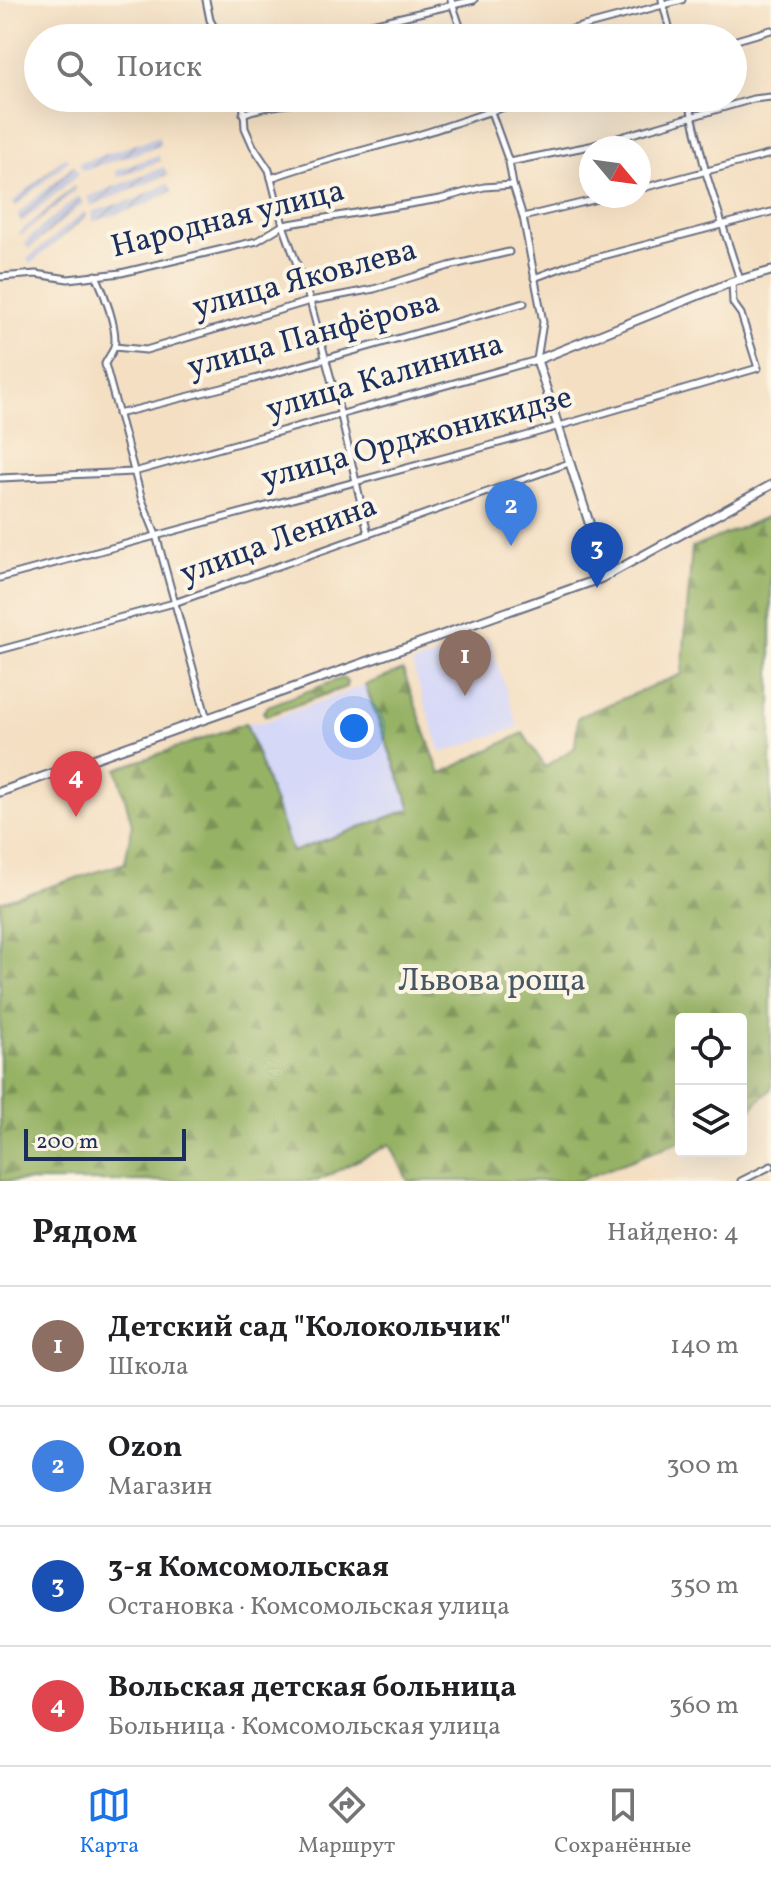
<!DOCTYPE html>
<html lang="ru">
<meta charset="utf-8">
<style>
body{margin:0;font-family:Vollkorn,serif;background:#f2f2f2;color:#202124}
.controls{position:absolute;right:24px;bottom:24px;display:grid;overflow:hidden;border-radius:8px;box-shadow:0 8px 32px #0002}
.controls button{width:72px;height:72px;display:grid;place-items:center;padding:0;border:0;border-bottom:2px solid #e0e0e0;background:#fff;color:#202124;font:40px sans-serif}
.compass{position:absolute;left:579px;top:136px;width:72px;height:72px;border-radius:50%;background:#fff;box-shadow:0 8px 32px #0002;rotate:119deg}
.scale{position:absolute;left:24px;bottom:20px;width:162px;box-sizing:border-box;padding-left:8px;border:4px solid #1b2f5e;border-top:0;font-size:22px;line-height:28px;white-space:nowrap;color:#1b2f5e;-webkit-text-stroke:6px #fcf5e5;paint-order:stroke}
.you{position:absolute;left:354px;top:728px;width:28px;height:28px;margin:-20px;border:6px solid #fff;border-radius:50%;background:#1a73e8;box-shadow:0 0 0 12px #1a73e833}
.badge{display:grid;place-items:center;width:52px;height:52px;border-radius:50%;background:#1a73e8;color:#fff;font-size:26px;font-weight:700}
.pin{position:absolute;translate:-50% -66px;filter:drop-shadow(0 2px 4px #0008)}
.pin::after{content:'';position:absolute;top:42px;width:28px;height:24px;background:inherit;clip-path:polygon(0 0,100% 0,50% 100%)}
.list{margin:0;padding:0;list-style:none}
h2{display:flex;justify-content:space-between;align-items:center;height:104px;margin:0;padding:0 32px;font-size:34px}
h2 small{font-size:26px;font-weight:400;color:#757577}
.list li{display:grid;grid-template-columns:52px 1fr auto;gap:24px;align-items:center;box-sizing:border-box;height:120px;padding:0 32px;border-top:2px solid #e0e0e0}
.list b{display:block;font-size:30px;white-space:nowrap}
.list p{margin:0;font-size:26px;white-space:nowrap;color:#757577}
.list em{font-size:26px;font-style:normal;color:#757577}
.icon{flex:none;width:44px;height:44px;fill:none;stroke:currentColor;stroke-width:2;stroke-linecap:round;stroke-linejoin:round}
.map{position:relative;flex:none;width:771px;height:1181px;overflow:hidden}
.search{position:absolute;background:#fff;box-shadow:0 8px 32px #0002;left:24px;right:24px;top:24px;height:88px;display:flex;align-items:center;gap:20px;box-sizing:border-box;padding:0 28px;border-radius:44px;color:#757577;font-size:30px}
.sheet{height:584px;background:#fff}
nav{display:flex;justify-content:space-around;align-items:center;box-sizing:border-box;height:112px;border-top:2px solid #e0e0e0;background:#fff;font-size:22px;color:#757577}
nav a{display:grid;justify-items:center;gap:4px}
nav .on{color:#1a73e8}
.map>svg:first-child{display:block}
.built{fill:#d6d8f8}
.industrial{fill:url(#industrial-furrows)}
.forest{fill:url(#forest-firs);stroke:#587062;stroke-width:2}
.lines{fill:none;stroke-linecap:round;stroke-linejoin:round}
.street-casing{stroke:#676d81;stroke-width:9}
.secondary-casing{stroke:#676d81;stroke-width:11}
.street{stroke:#fff;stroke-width:5}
.secondary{stroke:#fff;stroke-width:7}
.labels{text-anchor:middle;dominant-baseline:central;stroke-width:8;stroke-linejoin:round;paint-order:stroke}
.street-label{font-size:32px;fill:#1b2f5e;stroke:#fcf5e5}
.park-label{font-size:32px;fill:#445763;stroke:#fcf5e5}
</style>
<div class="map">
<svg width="771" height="1181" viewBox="0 0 771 1181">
<defs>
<pattern id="industrial-furrows" width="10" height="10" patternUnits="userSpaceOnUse" patternTransform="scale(2)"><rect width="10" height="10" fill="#bec3dd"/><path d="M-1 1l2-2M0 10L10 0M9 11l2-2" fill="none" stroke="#9a9fb6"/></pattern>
<pattern id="forest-firs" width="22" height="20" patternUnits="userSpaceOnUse" patternTransform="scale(2)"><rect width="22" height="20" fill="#96b265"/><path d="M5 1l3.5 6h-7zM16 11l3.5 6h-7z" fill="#7a9156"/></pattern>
</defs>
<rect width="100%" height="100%" fill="#fcf5e5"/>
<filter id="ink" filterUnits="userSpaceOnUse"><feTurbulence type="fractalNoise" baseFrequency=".0125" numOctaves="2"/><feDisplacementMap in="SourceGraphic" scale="16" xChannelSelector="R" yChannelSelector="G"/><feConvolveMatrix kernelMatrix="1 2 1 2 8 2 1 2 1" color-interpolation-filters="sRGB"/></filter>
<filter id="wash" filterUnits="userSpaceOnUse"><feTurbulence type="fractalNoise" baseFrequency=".006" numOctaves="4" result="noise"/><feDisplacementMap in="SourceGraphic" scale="32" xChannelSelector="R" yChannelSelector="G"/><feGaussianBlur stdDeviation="1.8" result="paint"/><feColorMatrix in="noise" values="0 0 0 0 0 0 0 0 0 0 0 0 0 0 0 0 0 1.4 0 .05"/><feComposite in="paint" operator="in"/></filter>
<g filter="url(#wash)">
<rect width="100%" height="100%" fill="#f4dfc2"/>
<g class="built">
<polygon points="489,638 518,727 441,753 412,664"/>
<polygon points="365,685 411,809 291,852 246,723 264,722"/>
</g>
<g class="industrial">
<polygon points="159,136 160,146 82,171 79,163"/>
<polygon points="158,155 160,161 118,177 115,171"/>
<polygon points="66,156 69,160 16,206 12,202"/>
<polygon points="74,165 79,174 21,223 17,214"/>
<polygon points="164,167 168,175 91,206 87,197"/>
<polygon points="168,183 173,191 140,207 92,222 93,211 135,199"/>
<polygon points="74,186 76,190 21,236 19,233"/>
<polygon points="78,196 84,203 29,249 25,245 28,239"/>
<polygon points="85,211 87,217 30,264 27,259"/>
</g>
<g class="forest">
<polygon points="769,516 771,518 771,1089 743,1117 741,1118 741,1019 681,1019 681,1141 578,1181 408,1181 390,1144 317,1181 0,1181 0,902 125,863 132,824 117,769 246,723 292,852 411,809 365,685 403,670 440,774 523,733 545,767 575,747 578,717 682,674 692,548"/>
<polygon points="342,678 347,681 346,687 266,716 263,712 268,706"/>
</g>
</g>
<g filter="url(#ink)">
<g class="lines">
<defs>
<g id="street">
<polyline points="206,0 210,20 220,38"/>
<polyline points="451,0 464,38"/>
<polyline points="662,0 672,38"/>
<polyline points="312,38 474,0"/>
<polyline points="539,38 682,0"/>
<polyline points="733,41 771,30"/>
<polyline points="243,98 245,128 253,146 269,170 283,225 310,301 341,416 368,534"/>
<polyline points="688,98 706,173 740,280"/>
<path d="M243,114C269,103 295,106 321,98"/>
<polyline points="509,162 590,146 753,99 771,97"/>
<path d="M271,178C320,160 371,149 421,134C459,123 496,108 535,98"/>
<polyline points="639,189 771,154"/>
<polyline points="523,217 610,196"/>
<path d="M96,275C103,290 119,331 114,347C113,352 107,359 105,364L142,500L156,535L207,719"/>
<polyline points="0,277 36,274 68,279 121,273 257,241 283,225 440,199 484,187 513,185"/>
<polyline points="534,278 572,264 771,212"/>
<polyline points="114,347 146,350 310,301 374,289 449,266 509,252"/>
<polyline points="118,414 222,388 524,303"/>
<polyline points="0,478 134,472 537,360 543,322 523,217 513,185 509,162 486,98"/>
<polyline points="0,578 525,436 758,368 741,314 733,303 732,282"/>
<polyline points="0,650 174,603 569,463"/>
<polyline points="741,1181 771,1166"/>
</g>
<g id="secondary">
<polyline points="610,574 593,535 537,360 732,282 771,271"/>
<polyline points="0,792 602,578 771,485"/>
</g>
</defs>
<use href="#street" class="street-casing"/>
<use href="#secondary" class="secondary-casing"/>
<use href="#street" class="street"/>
<use href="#secondary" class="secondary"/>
</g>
</g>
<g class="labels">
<g class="street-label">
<text transform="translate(228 220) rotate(-14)">Народная улица</text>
<text transform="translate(305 280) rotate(-15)">улица Яковлева</text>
<text transform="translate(314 336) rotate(-15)">улица Панфёрова</text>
<text transform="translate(385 378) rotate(-16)">улица Калинина</text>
<text transform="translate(417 439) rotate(-15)">улица Орджоникидзе</text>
<text transform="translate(279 541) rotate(-20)">улица Ленина</text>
</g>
<g class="park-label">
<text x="492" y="982">Львова роща</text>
</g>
</g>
</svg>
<div class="controls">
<button><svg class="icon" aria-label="locate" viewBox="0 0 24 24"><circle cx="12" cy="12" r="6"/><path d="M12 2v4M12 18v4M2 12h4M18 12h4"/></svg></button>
<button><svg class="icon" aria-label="layers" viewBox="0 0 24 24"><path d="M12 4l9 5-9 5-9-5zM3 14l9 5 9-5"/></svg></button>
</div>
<svg class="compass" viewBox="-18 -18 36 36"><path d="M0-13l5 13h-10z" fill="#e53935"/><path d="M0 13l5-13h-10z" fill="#757577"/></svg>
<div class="scale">200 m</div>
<div class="you"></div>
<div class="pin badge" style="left:465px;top:696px;background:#8d6e63">1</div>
<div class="pin badge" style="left:511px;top:546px;background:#3f7fe0">2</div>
<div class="pin badge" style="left:597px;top:588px;background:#1a4fb4">3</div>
<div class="pin badge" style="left:76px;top:817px;background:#e0444e">4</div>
<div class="search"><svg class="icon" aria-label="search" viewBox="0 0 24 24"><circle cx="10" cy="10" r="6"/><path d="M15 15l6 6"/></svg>Поиск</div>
</div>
<section class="sheet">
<h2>Рядом<small>Найдено: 4</small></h2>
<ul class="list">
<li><span class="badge" style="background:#8d6e63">1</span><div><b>Детский сад &quot;Колокольчик&quot;</b><p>Школа</p></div><em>140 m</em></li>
<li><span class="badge" style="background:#3f7fe0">2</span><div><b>Ozon</b><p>Магазин</p></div><em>300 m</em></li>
<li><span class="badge" style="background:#1a4fb4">3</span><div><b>3-я Комсомольская</b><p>Остановка · Комсомольская улица</p></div><em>350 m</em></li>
<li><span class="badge" style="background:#e0444e">4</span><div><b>Вольская детская больница</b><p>Больница · Комсомольская улица</p></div><em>360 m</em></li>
</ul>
</section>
<nav>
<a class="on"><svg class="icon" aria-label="map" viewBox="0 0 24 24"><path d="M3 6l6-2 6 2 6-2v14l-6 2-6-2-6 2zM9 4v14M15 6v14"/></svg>Карта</a>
<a><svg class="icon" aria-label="directions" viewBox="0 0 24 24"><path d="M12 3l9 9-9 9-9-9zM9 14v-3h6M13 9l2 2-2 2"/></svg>Маршрут</a>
<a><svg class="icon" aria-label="saved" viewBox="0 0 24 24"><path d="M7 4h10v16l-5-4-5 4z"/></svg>Сохранённые</a>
</nav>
